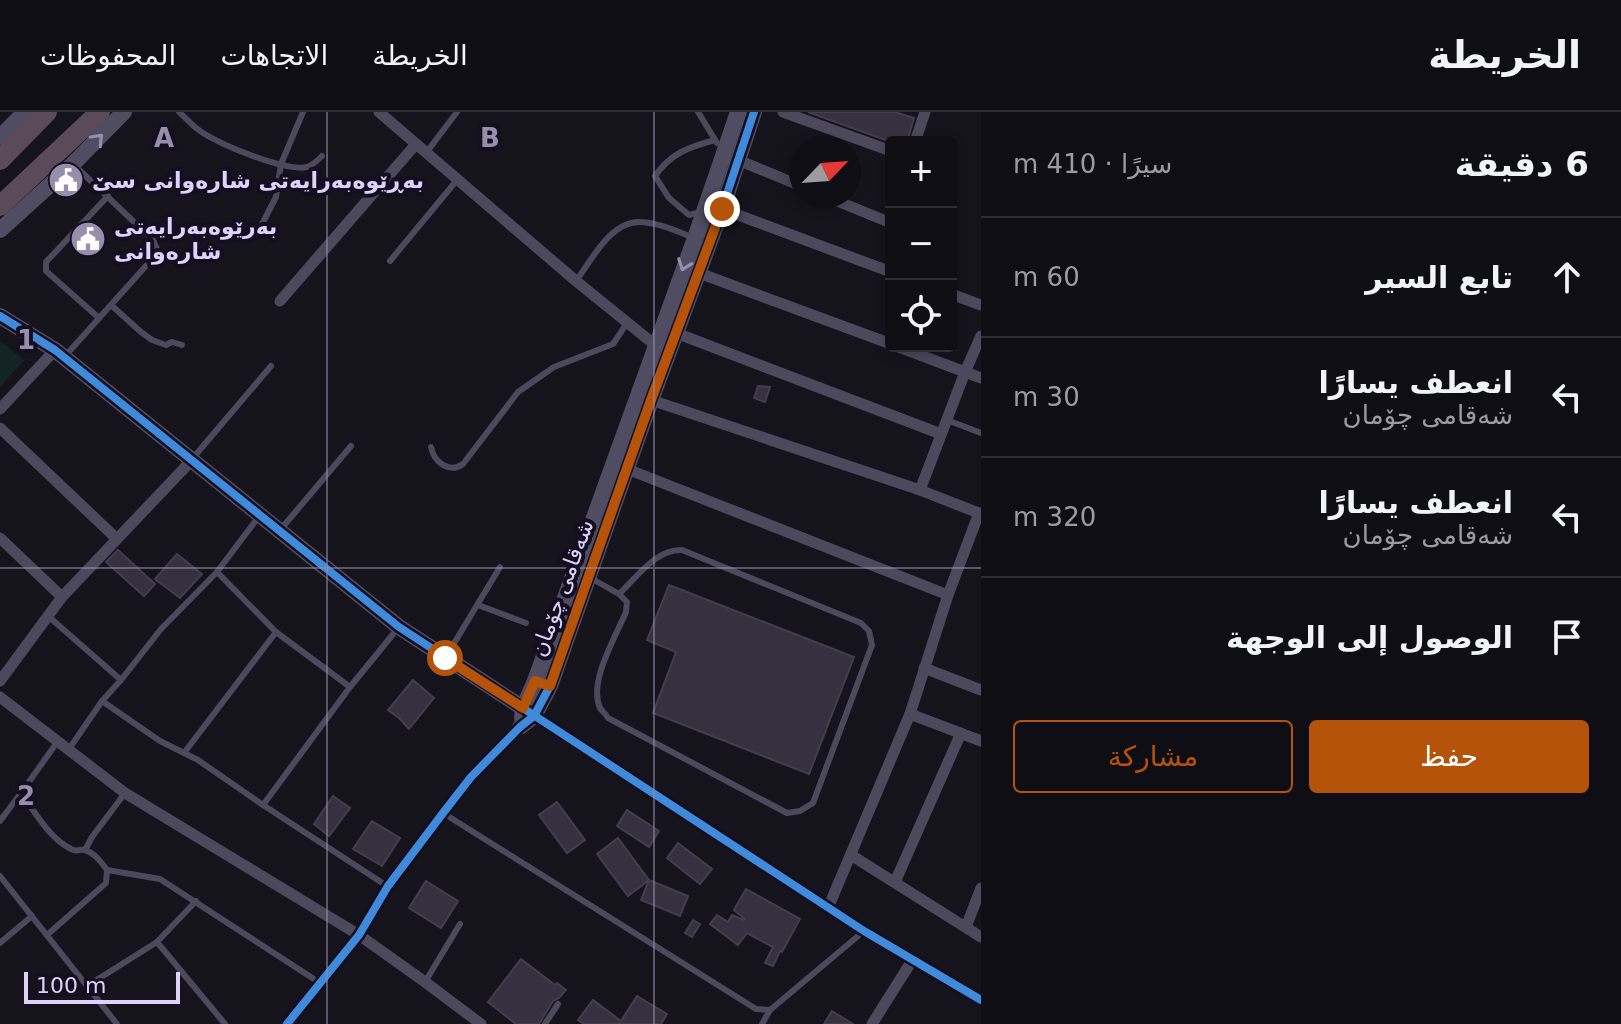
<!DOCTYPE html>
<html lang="ar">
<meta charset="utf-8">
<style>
body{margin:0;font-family:"DejaVu Sans","Noto Naskh Arabic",sans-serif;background:#19171e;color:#f1f3f6;direction:rtl}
.controls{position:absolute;right:24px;top:24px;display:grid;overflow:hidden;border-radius:8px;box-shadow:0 4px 12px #0003}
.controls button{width:72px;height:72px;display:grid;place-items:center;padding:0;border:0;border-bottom:2px solid #302e34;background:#100e15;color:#f1f3f6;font:40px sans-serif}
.compass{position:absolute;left:789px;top:24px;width:72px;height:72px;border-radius:50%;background:#100e15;box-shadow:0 4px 12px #0003;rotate:65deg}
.scale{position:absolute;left:24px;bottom:20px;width:156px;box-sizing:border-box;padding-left:8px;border:4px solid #dcd2fa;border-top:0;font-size:22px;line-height:28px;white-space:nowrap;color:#dcd2fa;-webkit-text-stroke:6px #140f20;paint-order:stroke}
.stop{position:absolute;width:24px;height:24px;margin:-18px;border:6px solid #b45309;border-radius:50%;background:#fff}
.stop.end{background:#b45309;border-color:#fff;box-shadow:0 2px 8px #0008}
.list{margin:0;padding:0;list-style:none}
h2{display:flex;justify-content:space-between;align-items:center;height:104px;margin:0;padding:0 32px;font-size:34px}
h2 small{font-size:26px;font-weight:400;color:#9c9ca0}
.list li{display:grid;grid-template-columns:52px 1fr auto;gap:24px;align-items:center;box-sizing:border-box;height:120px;padding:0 32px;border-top:2px solid #302e34}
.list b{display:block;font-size:30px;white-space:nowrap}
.list p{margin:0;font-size:26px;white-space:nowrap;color:#9c9ca0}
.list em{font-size:26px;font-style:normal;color:#9c9ca0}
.actions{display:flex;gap:16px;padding:24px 32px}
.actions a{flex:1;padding:18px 0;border:2px solid #b45309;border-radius:8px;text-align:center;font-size:28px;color:#b45309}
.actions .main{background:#b45309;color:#fff}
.icon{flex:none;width:44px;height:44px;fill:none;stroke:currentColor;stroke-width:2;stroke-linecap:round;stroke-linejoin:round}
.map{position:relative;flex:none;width:981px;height:912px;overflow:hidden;direction:ltr}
header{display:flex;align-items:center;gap:48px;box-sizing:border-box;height:112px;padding:0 40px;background:#100e15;border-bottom:2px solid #302e34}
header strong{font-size:38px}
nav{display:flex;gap:44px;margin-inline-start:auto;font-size:28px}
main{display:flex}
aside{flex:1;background:#100e15}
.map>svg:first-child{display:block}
.green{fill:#132427}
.building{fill:#35313e;stroke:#433e4f;stroke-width:2}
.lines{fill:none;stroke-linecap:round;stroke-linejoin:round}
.lane{stroke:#4c495c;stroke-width:6}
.street{stroke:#4c495c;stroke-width:11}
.secondary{stroke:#504c62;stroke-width:16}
.highway{stroke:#5b4a5a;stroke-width:20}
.cycleway-casing{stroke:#140f20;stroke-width:13}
.cycleway{stroke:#408adc;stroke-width:8}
.oneway{stroke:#968fae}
.route{stroke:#b45309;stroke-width:10}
.grid{fill:none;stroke:#968fac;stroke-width:2;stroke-opacity:0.55}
.labels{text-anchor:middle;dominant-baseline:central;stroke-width:8;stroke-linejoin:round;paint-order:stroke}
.poi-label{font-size:22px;font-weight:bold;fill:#dcd2fa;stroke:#140f20;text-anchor:start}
.street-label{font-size:22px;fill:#dcd2fa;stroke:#140f20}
.grid-label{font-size:26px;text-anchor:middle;font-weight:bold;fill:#968fac;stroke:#140f20;stroke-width:8;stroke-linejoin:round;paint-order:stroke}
</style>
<header>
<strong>الخريطة</strong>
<nav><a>الخريطة</a><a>الاتجاهات</a><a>المحفوظات</a></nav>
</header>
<main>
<aside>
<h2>6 دقيقة<small>سيرًا · 410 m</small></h2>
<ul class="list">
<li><svg class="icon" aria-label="ahead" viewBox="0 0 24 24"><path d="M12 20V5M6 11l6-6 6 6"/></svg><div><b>تابع السير</b></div><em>60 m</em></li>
<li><svg class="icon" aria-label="left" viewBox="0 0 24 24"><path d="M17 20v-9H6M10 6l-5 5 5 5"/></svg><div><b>انعطف يسارًا</b><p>شەقامی چۆمان</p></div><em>30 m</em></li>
<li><svg class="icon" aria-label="left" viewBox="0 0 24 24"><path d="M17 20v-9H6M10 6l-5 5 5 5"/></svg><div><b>انعطف يسارًا</b><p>شەقامی چۆمان</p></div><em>320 m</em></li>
<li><svg class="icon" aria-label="arrive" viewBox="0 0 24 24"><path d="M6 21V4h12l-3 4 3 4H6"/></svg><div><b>الوصول إلى الوجهة</b></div></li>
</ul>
<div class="actions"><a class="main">حفظ</a><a>مشاركة</a></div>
</aside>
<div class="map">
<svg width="981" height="912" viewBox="0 0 981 912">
<rect width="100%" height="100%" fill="#15131c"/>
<polygon class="green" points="0,229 24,248 0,275"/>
<g class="building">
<polygon points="808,0 895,0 914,6 907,30 891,30"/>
<polygon points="758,274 770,275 765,290 754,286"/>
<polygon points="118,438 155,472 144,484 106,450"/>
<polygon points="177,442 202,462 180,486 155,467"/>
<polygon points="669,473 854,545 809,662 653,601 676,540 647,528"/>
<polygon points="413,568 434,586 409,617 399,606 388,598"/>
<polygon points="333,684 350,696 329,724 314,712"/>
<polygon points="557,690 585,728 567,741 539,703"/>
<polygon points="627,698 659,719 649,735 617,714"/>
<polygon points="372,709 400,726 382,754 353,737"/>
<polygon points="618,726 649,768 628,784 597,742"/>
<polygon points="678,731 712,757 700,772 667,746"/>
<polygon points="649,768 688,784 680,804 641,788"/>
<polygon points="426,769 458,789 441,816 409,796"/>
<polygon points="746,777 800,807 782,840 780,839 773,854 765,851 773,835 747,821 738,833 710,812 717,803 728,810 732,803 744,808 745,807 734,798"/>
<polygon points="693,808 700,812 692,825 685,821"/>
<polygon points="521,847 555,873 557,871 566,878 559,886 553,889 539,912 516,912 488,890"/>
<polygon points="637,884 667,902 661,912 584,912 578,908 593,888 621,909"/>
<polygon points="832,899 853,912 824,912"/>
</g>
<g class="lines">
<g class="lane">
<path d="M179,0C187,7 194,16 203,21C222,33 285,60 307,55C313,53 318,48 322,44"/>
<polyline points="698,0 717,31"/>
<polyline points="426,41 457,0"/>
<path d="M701,100L689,103L669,86L655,64C671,41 689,35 715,28"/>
<polyline points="260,116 276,85 281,52 303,0"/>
<polyline points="390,149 457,68"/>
<path d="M576,169C591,149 610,110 639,110C658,110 678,120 695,126"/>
<polyline points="111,193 141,220 152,228 166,233 172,230 182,233"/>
<polyline points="99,206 46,159 46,150 108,84"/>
<polyline points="66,243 153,146 157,137 153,128 73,52"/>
<polyline points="947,308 981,321"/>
<path d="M431,335C434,350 449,362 463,352L518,280L554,255L613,232L627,211"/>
<polyline points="193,346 271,254"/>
<polyline points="281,417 351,334"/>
<polyline points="217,460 276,520 350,575"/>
<path d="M589,465L619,482L627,490L626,500C616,524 588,570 600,596C602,599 606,602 608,606L787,701L800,699L813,691L872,533L869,519L861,511L682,438C656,437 637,465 619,482"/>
<polyline points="478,493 526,511"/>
<polyline points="48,504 121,568 102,589 69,637"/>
<polyline points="447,543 500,455"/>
<polyline points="121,568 161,517 217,460 260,403"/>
<polyline points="102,589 160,629 198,648 263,693 387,774"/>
<polyline points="184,641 276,520"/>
<polyline points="21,681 58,629"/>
<polyline points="263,693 350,575 399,515"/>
<polyline points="443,701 756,897 770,898"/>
<path d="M0,709L21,681C35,700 49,726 71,737C80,741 74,737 84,738C94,740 101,750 107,758L106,771L47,823"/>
<polyline points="85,738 92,725 125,681"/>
<polyline points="107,758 160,767 320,871"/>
<polyline points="0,764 117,912"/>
<polyline points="157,830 225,912"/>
<polyline points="0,831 32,804"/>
<polyline points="425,870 460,812"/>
<polyline points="87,874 157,830 196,789"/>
<polyline points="545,912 558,892"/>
<polyline points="762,912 770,898 864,819"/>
</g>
<g class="street">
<polyline points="379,0 576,169 655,233"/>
<polyline points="783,0 891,39"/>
<polyline points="915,30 925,0"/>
<polyline points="738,48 801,74"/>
<polyline points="825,84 891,111"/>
<polyline points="722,97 891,160"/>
<polyline points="699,161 891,232"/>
<polyline points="951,182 981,193"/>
<polyline points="280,189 416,32"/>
<polyline points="676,221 941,322"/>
<polyline points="896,234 981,266"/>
<polyline points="651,288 920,378 981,402"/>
<polyline points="0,297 55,238"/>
<polyline points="0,316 117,427"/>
<polyline points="627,357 948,483"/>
<polyline points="920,378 965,260 981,224"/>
<polyline points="0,426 62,485"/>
<polyline points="924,556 981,578"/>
<polyline points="0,569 62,485 192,348"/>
<polyline points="0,585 125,681 359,823 425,870 481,912"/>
<polyline points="529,601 864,819 981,888"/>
<polyline points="910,602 981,629"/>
<polyline points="851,743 981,825"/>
<polyline points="895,770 961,621"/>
<polyline points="828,796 910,602 948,483 979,401"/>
<polyline points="966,815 981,776"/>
<polyline points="287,912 359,823 388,774 443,701 471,665 520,615"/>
<polyline points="872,912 913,847"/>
</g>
<g class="secondary">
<polyline points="0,25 25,0"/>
<polyline points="0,118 73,52 124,0"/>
<polyline points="0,204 55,238 399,515 523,596"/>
<polyline points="522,606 523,596 535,569 695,126 738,0"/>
<polyline points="520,615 534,604 550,574 651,288 722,97 754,0"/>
</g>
<g class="highway">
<polyline points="0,48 47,0"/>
<polyline points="0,94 100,0"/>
</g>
<defs>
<g id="cycleway">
<polyline points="0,204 55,238 399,515 864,819 981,888"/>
<polyline points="287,912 359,823 388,774 443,701 471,665 520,615 534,604 550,574 651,288 722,97 754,0"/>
</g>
</defs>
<use href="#cycleway" class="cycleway-casing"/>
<use href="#cycleway" class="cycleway"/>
</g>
<defs><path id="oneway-chevron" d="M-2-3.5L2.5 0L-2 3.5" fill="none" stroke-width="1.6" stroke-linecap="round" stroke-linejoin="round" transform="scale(2)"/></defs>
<g class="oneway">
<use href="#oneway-chevron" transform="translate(98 27) rotate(-46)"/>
<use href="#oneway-chevron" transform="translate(684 153) rotate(110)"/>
</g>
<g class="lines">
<polyline class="route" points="445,546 523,596 535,569 550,574 651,288 722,97"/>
</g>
<path class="grid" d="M327,0V912M654,0V912M0,456H981"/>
<defs>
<symbol id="civic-disc" viewBox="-11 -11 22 22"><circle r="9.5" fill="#968fac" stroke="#140f20"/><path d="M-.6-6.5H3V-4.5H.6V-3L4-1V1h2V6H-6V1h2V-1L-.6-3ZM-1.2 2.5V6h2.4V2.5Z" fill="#fff"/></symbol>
</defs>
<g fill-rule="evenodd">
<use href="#civic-disc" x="46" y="48" width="40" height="40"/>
<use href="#civic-disc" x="68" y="107" width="40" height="40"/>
</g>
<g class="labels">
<g class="poi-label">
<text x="92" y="68">بەڕێوەبەرایەتی شارەوانی سێ</text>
<text x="114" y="114">بەرێوەبەرایەتی<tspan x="114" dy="25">شارەوانی</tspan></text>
</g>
<g class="street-label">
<text transform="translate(562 476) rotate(-70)">شەقامی چۆمان</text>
</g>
</g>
<g class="grid-label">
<text x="164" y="35">A</text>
<text x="490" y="35">B</text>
<text x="26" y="237">1</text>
<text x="26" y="693">2</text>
</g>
</svg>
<div class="controls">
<button>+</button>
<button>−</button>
<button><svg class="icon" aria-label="locate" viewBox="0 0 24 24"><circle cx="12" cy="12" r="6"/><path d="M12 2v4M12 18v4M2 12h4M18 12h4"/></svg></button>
</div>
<svg class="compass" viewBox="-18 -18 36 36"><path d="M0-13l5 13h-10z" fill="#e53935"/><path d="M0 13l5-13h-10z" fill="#9c9ca0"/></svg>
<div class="scale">100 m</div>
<div class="stop" style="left:445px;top:546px"></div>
<div class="stop end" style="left:722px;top:97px"></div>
</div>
</main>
